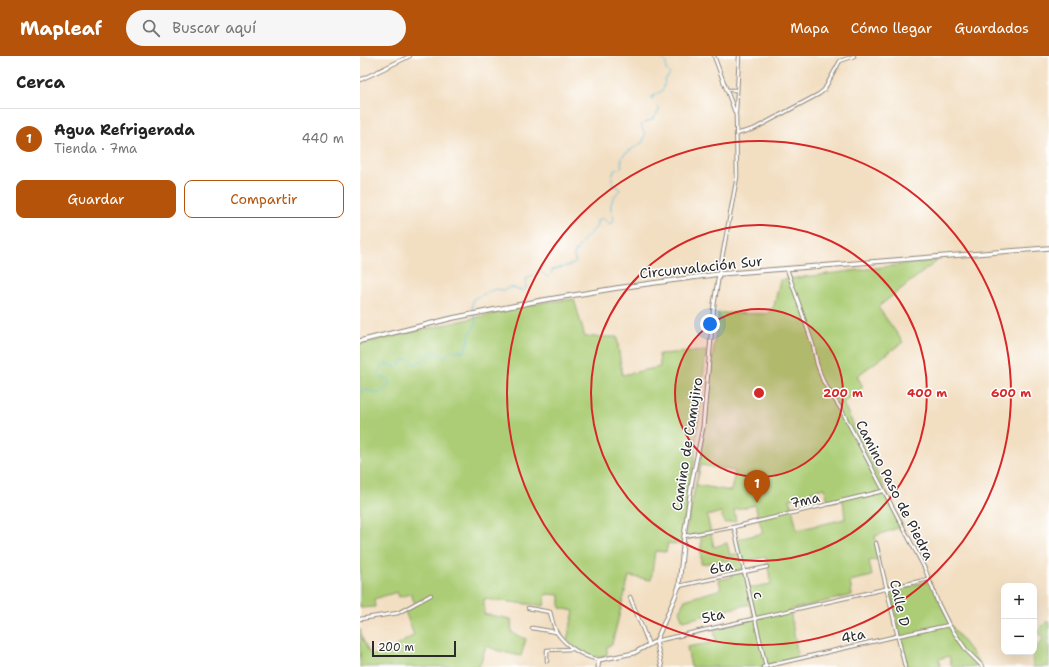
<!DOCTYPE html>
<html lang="es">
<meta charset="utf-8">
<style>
body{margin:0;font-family:"Shantell Sans",sans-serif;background:#f6f6f6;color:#222}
.controls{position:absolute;right:12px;bottom:12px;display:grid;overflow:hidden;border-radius:8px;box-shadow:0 4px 16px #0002}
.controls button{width:36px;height:36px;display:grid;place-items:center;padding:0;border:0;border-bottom:1px solid #e0e0e0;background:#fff;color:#222;font:20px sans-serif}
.scale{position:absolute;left:12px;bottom:10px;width:84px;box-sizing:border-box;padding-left:4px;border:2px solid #2b2b2b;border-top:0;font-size:11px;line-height:14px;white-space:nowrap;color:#2b2b2b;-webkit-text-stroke:3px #fff;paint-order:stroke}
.you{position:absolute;left:350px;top:268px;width:14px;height:14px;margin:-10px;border:3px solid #fff;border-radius:50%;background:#1a73e8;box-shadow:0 0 0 6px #1a73e833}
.badge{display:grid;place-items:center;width:26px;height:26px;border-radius:50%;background:#b45309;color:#fff;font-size:13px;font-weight:700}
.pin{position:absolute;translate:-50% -33px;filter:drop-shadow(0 1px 2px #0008)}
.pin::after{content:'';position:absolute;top:21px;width:14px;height:12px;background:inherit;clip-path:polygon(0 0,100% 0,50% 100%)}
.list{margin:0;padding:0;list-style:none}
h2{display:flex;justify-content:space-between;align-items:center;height:52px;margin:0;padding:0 16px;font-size:17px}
h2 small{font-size:13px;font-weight:400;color:#767676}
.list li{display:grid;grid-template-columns:26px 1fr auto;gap:12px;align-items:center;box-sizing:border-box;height:60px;padding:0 16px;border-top:1px solid #e0e0e0}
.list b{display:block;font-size:15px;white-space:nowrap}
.list p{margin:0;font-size:13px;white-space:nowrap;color:#767676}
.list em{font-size:13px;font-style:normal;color:#767676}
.actions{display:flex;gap:8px;padding:12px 16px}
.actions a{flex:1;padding:9px 0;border:1px solid #b45309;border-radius:8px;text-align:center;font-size:14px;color:#b45309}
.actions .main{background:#b45309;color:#fff}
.icon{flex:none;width:22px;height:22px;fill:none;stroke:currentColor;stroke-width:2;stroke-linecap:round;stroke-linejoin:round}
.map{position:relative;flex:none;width:689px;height:611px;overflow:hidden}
header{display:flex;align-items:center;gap:24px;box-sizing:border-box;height:56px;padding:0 20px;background:#b45309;color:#fff}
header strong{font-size:19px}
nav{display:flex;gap:22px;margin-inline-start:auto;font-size:14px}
.search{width:280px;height:36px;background:#f6f6f6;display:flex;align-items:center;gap:10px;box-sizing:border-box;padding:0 14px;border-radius:22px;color:#767676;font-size:15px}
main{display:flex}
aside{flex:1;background:#fff}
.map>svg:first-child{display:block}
.green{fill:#accd76;stroke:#6c7c50;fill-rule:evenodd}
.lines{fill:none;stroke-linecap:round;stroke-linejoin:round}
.stream{stroke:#5abbd8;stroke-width:1}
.minor-casing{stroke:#8e8476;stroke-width:4.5}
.tertiary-casing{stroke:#8e8476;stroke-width:5}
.primary-casing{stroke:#8e8476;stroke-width:5.5}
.minor{stroke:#fff;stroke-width:2.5}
.tertiary{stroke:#fff;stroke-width:3}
.primary{stroke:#fff;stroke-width:3.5}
.ring{fill:none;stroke:#d62828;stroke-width:2}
.labels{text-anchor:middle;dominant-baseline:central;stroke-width:3;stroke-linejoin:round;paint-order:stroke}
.street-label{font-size:14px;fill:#2b2b2b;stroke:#fff}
.centre{fill:#d62828;stroke:#fff;stroke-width:2}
.ring-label{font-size:12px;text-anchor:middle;font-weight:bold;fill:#d62828;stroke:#fff;stroke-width:3;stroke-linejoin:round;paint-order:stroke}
</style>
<header>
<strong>Mapleaf</strong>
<div class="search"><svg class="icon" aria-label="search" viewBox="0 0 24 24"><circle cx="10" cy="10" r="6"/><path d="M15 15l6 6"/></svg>Buscar aquí</div>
<nav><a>Mapa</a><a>Cómo llegar</a><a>Guardados</a></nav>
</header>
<main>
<aside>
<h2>Cerca<small></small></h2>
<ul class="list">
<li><span class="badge">1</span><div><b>Agua Refrigerada</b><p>Tienda · 7ma</p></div><em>440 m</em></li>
</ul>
<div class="actions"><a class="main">Guardar</a><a>Compartir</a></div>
</aside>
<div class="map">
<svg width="689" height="611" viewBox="0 0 689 611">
<rect width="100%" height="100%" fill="#fff"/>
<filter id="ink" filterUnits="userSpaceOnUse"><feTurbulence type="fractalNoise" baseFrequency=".025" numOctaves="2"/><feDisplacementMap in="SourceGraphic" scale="8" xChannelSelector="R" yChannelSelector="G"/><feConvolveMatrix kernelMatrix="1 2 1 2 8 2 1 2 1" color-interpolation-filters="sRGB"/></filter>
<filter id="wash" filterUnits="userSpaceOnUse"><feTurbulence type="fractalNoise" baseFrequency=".012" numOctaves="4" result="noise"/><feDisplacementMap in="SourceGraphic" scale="16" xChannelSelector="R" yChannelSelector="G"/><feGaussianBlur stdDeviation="0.9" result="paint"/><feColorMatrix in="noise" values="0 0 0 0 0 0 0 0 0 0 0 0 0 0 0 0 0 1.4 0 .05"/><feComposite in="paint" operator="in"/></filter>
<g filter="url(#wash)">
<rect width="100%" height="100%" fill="#f2dec1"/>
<g class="green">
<path d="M578,204L518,251L543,286L497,320L503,331L483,347L543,470L515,480L519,503L509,505L512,520L490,525L492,539L430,554L438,602L405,609V611H331L327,591L356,586L354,573L394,563L390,548L323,565L319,555L325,544L361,533L359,524L372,521L368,504L341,508V478L325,481L340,407L358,257L407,258L414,250L420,224ZM341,409L375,415L371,435L336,429ZM464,432L469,446L483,444L485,463L437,474L430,443L451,439V435ZM395,449L403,477L378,483L380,497L370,499L367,487L354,491L347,460L361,456L364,467L376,465L374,454ZM406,501L411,528L389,532L383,506Z"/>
<path d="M214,243L225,281H257L262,319L300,311L299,298L346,295L334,406L321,489L308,487L306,496L295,495L291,524L269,520L252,588L247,591V599C229,605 219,595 207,584L214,555L200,552V539L186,538L184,550L124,543V558L151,563L152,577L166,583L161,600L142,596L126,590L119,611H0V573L2,582L11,600L33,592L54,579L45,555L55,548L51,538L39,541L37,536L14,543L15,551L0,552V288L180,247Z"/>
<polygon points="570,525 591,569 621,609 610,611 592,611 589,600 579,603 580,611 547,611 530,534"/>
<polygon points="686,566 689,566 689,611 673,611 672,597 674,596 674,594 683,583 677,575"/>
</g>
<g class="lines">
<g class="stream">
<path d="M113,256L112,252L113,243L135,233L143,234L151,231L163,235L166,232V223L171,221L178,214L188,221L191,218L192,214L214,208L216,206C215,203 214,201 214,199C215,193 232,174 237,171V164L243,162L249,168L253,166C255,160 252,158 251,153C250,145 255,139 260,134L258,131L253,128L252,121L255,113H259L262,110L261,107L263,99L283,86L285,78L281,70L284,67L293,63L299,55V51L292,44V41L303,34L305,24L310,18L306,14V7L304,4L305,0"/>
<path d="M0,335L7,334L19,338L30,327L28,323L19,321L18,316L22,310L28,308L36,312L43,305L48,303L54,308L63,304L72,296L85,300C95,290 94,297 105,295L111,276L116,268L114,259"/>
</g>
</g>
</g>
<g filter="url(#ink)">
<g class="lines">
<defs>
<g id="minor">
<polyline points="354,0 376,59 377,121 359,218"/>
<polyline points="0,24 50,0"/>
<polyline points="367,34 377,34"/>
<polyline points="376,56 379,0"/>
<polyline points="376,78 394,73 459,38 464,34 480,5 494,0"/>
<polyline points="427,213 453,289 457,308 463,325 482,355 565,513 578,547 589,569 607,595 623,611"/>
<polyline points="374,471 406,611"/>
<polyline points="324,480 374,471 523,435"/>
<polyline points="516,487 545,611"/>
<polyline points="319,530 407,511"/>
<polyline points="270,541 289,589"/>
<path d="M168,552L190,556C192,562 193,571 197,577C208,592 222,600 239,604"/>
<polyline points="0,563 38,557 71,539"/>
<polyline points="172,572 196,576"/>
<polyline points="296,585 569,523"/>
<polyline points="187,605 187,594 212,593"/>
<polyline points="403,611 537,580 589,569"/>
</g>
<g id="tertiary">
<polyline points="238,611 239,604 274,597 296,585"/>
<polyline points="302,611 296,585 315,541 319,530 324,480 332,425 343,371 354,248 359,218"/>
</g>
<polyline id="primary" points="0,285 93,262 178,245 257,232 359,218 689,192"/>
</defs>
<use href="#minor" class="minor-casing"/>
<use href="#tertiary" class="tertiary-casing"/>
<use href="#primary" class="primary-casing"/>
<use href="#minor" class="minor"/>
<use href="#tertiary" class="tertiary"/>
<use href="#primary" class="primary"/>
</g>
</g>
<circle cx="399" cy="337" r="84" fill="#d62828" fill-opacity=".12"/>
<g class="ring">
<circle cx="399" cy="337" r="84"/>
<circle cx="399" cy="337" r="168"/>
<circle cx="399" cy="337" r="252"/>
</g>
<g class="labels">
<g class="street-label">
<text transform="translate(341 211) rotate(-6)">Circunvalación Sur</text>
<text transform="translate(327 388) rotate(-81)">Camino de Camujiro</text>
<text transform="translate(535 434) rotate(63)">Camino Paso de Piedra</text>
<text transform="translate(445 444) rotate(-13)">7ma</text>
<text transform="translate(361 511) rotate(-12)">6ta</text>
<text transform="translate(399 539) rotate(77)">c</text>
<text transform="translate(540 547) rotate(77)">Calle D</text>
<text transform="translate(353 560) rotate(-13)">5ta</text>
<text transform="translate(493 580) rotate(-13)">4ta</text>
</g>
</g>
<circle cx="399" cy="337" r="6" class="centre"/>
<g class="ring-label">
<text x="483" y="341">200 m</text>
<text x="567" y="341">400 m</text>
<text x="651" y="341">600 m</text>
</g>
</svg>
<div class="controls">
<button>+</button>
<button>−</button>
</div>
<div class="scale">200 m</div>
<div class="you"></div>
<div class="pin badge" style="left:397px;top:447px">1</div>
</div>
</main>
